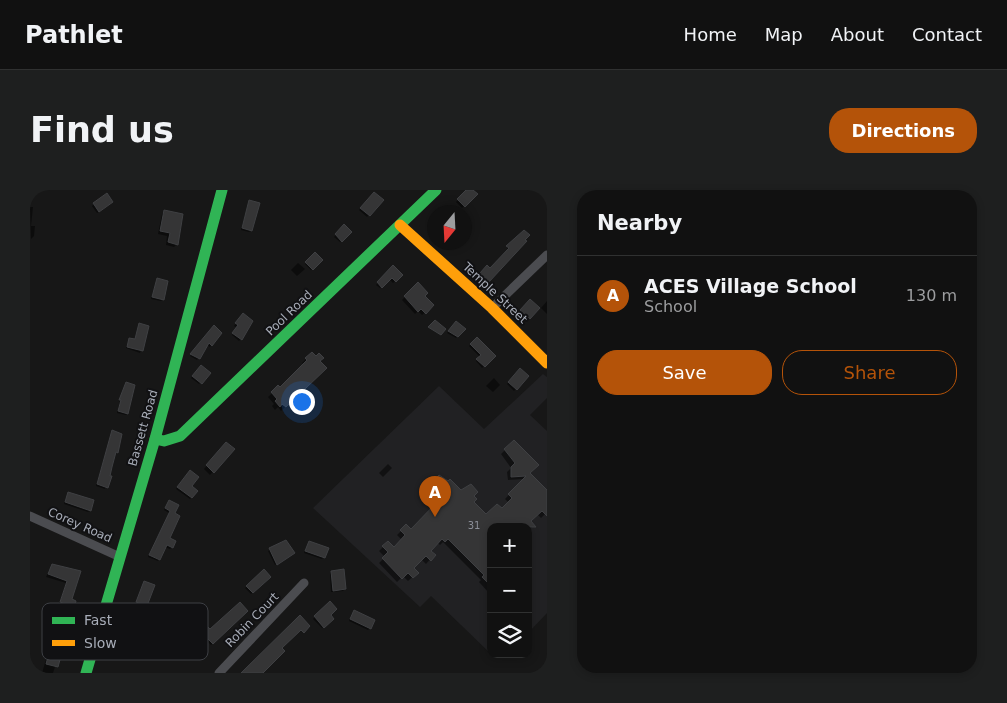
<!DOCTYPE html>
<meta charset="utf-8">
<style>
body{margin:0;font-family:"DejaVu Sans",sans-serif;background:#1e1f1f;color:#f1f3f6}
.controls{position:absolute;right:15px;bottom:15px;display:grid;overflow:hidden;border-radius:10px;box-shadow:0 2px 8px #0003}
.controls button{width:45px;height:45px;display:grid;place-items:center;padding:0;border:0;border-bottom:1px solid #303131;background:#111;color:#f1f3f6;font:25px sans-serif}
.compass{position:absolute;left:397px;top:15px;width:45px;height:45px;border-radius:50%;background:#111;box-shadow:0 2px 8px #0003;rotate:198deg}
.you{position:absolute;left:271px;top:211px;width:18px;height:18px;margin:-12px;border:4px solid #fff;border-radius:50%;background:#1a73e8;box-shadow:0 0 0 8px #1a73e833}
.badge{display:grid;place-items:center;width:32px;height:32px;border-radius:50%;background:#b45309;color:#fff;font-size:16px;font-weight:700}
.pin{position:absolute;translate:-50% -41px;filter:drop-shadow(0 1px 2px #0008)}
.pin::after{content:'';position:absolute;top:26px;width:18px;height:15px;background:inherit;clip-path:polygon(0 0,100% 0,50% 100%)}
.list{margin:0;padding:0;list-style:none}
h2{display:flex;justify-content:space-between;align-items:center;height:65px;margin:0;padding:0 20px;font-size:21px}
h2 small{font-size:16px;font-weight:400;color:#9c9d9f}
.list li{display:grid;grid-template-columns:32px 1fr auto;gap:15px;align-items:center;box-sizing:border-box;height:80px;padding:0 20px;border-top:1px solid #303131}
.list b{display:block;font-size:19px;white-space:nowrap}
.list p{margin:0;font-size:16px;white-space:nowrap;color:#9c9d9f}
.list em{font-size:16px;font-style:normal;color:#9c9d9f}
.actions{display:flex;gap:10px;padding:15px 20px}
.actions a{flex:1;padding:11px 0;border:1px solid #b45309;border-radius:20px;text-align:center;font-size:18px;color:#b45309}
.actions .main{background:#b45309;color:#fff}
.icon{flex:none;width:28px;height:28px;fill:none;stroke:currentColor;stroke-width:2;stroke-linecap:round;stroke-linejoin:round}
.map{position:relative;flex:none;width:517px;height:483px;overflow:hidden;border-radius:20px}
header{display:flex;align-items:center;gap:30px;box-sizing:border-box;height:70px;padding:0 25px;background:#111;border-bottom:1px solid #303131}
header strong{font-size:24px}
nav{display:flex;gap:28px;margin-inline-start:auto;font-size:18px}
.intro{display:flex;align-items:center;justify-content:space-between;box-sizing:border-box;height:120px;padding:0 30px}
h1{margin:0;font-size:35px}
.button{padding:12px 22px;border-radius:20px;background:#b45309;color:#fff;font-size:18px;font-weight:700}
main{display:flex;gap:30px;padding:0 30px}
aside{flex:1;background:#111;border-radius:20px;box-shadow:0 2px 8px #0003}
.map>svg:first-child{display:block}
.built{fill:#212123}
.shadow{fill:#0007}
.building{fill:#353536;stroke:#3f4043}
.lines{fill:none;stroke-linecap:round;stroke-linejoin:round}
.street{stroke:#4b4c50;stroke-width:9}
.fast{stroke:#30b455;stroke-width:11}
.slow{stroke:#ff9f0a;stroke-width:11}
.labels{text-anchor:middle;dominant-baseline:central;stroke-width:4;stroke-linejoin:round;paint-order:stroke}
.number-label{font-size:10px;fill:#8b8f98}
.street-label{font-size:12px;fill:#a8adb8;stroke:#111113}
.key{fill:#111113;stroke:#3e4045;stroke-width:1}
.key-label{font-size:14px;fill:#a8adb8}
</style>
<header>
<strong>Pathlet</strong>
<nav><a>Home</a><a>Map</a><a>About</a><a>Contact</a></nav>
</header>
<div class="intro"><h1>Find us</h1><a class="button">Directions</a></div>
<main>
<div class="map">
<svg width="517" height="483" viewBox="0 0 517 483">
<rect width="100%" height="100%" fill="#171717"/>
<polygon class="built" points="513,184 517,187 517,208 500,225 517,241 517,423 498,443 498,337 461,337 461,464 401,406 390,417 283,318 409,196 454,239"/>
<g class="shadow">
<polygon points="438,0 441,0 446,4 432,18 426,12"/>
<polygon points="344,4 352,10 337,27 329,20"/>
<polygon points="76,5 80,14 67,23 62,16"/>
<polygon points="219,11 221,41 219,42 211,40"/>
<polygon points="0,17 3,17 1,36 5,36 4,46 1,49"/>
<polygon points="135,21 147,54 144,57 136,55 137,46 128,44 132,24"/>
<polygon points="404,33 404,42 400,38"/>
<polygon points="314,36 320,42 310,52 304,47"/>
<polygon points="493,50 495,51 457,92 449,85 457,77 460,80 478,60 477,57"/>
<polygon points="285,64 291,70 281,80 275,74"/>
<polygon points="268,73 275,79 267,86 261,80"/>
<polygon points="363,77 371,85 363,93 359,89 350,98 346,95"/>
<polygon points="127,90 133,109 131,111 121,109"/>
<polygon points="388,94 393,106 403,115 392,125 388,121 385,124 372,110"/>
<polygon points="500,110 508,118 497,130 489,123"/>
<polygon points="517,111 517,124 511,118"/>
<polygon points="213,125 211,149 209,151 202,145 207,138 204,136"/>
<polygon points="427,132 434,139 426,148 417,143"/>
<polygon points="110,134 117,137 110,163 96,158 100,149 104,151"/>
<polygon points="184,136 181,155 180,157 176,154 167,170 160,166"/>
<polygon points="447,148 464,166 452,178 446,171 450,167 439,156"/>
<polygon points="282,163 295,178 251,221 248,217 245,220 242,216 244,214 238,207 274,175 272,173"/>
<polygon points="171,177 179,183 169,194 161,188"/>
<polygon points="490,180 497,186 484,201 477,194"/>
<polygon points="464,188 470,195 463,202 456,196"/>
<polygon points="96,193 97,224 96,225 87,223 90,212 89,211"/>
<polygon points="82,241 87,262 84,264 75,299 66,296"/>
<polygon points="484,251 498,283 517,302 517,322 511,328 507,324 499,331 503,336 498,341 498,337 461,337 461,401 459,403 449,392 451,390 413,352 410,355 407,352 399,361 404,365 396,374 391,369 382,378 387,383 378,391 373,386 367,392 349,373 355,367 349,361 358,352 364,359 372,350 367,345 376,336 381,341 406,315 398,298 409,287 442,306 442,312 456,326 472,320 479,313 475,309 494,289 478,290 477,282 481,278 471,264"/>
<polygon points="196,253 203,259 180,285 174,279"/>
<polygon points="358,274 362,278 353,287 349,283"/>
<polygon points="158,283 160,296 166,301 160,309 146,299"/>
<polygon points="38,303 63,310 60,321 58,322 34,314"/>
<polygon points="138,314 143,324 138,349 142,357 140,359 135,357 128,371 118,367 139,323 134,320"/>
<polygon points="255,351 262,365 245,375 238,361"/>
<polygon points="279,352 294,367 292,369 274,363"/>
<polygon points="22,375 50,382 40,410 41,428 23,483 12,483 19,459 12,456 16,446 23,448 31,415 29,414 36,393 16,387"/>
<polygon points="234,381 239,387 221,404 215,398"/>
<polygon points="301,382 315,399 313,401 301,402 300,384"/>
<polygon points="115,392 116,415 114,417 106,414"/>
<polygon points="300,413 299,425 302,429 292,438 283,429"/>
<polygon points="216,420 181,455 169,443 176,437 180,441"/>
<polygon points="322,424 340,438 338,440 319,431"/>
</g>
<g class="building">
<polygon points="436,0 443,0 448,4 435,17 427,9"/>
<polygon points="344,2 354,10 340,26 330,18"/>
<polygon points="77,3 83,12 69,22 63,13"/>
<polygon points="219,10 230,13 222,41 212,38"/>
<polygon points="134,20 153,24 148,55 138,52 140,43 130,41"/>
<polygon points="314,34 322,42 312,52 305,44"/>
<polygon points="494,40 500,45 495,50 497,51 459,92 450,83 457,75 460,78 479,58 476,56"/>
<polygon points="285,62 293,70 283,80 275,72"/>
<polygon points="363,75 373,85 366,92 362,88 352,98 347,92"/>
<polygon points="127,88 138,91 134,110 122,107"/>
<polygon points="388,92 398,103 395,106 404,115 396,124 391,119 388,122 374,106"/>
<polygon points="500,109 510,118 500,129 490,120"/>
<polygon points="213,123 223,131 212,150 202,143 208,135 205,133"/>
<polygon points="405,130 416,139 411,145 398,137"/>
<polygon points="426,131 436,139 428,147 418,141"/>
<polygon points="109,133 119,136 113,161 97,157 99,148 105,149"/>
<polygon points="184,135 192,143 182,156 179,153 170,169 160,164"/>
<polygon points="447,147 466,166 455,177 446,169 451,165 440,154"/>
<polygon points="282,162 286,166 289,163 294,168 290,171 297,178 256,217 252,214 250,217 245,211 247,209 241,202 248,195 250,197 277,170 275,168"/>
<polygon points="171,175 181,183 172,194 162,186"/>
<polygon points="490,178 499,186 487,200 478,192"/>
<polygon points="96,192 105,195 98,224 88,221 91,210 89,210"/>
<polygon points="82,240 92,244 88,263 86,262 82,277 80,286 82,286 78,298 67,294"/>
<polygon points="484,250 509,275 500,283 517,300 517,326 512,321 501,331 506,337 461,337 461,396 452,387 454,385 418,349 415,352 412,349 401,361 406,365 401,371 396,366 384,378 389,383 383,388 378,383 372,389 352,368 358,362 352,356 358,351 364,357 375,345 370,340 376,334 381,339 409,310 405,306 408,304 401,293 409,285 418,291 420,289 431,300 441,294 448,302 444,306 447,309 444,312 456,324 467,314 472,318 482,308 478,304 496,286 481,287 481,277 485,273 474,259"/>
<polygon points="196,252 205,259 184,283 176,275"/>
<polygon points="160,280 169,287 162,296 168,301 162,308 147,297"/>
<polygon points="38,302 64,310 61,321 35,312"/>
<polygon points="139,310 149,315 145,323 150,326 140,348 146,351 143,358 137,355 130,370 119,365 140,321 135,318"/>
<polygon points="256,350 265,363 247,375 239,358"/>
<polygon points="279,351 299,358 295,368 275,361"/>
<polygon points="22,374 51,381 42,409 46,411 28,477 16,474 21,456 13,454 16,445 24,447 33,413 30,412 37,391 18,384"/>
<polygon points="234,379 241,387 223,403 216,396"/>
<polygon points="314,379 316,399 303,401 301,381"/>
<polygon points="114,391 125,395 117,416 106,412"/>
<polygon points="300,411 307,419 301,425 304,429 294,438 284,426"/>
<polygon points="210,412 218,421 183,454 170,441 176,435 180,439"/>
<polygon points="324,420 345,430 341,439 320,429"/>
<polygon points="270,425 280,436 274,443 271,440 252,458 255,461 233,483 211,483"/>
</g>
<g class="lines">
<g class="street">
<polyline points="462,118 517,65"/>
<polyline points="0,326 90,367"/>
<polyline points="189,483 274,393"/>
</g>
<g class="fast">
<polyline points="125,249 134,251 150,246 406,0"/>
<polyline points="56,483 125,249 192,0"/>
</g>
<polyline class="slow" points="370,35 462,118 517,173"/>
</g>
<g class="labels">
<g class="number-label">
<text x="444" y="335">31</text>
</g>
<g class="street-label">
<text transform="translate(465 103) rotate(43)">Temple Street</text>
<text transform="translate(259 123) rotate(-44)">Pool Road</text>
<text transform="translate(113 238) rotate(-74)">Bassett Road</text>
<text transform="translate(50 335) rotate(24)">Corey Road</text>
<text transform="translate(222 430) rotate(-46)">Robin Court</text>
</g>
</g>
<rect x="12" y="413" width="166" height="57" rx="8" class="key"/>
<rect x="22" y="427" width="23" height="7" fill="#30b455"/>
<rect x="22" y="450" width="23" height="6" fill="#ff9f0a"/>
<g class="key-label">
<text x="54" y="435">Fast</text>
<text x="54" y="458">Slow</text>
</g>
</svg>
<div class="controls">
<button>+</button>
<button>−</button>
<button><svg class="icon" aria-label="layers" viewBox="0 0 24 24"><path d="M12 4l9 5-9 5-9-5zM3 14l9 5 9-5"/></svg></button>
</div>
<svg class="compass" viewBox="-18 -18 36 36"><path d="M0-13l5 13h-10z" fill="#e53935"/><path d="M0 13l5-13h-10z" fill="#9c9d9f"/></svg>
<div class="you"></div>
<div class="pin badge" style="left:405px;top:327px">A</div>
</div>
<aside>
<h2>Nearby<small></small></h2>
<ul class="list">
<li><span class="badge">A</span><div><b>ACES Village School</b><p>School</p></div><em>130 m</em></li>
</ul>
<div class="actions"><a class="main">Save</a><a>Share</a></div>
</aside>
</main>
